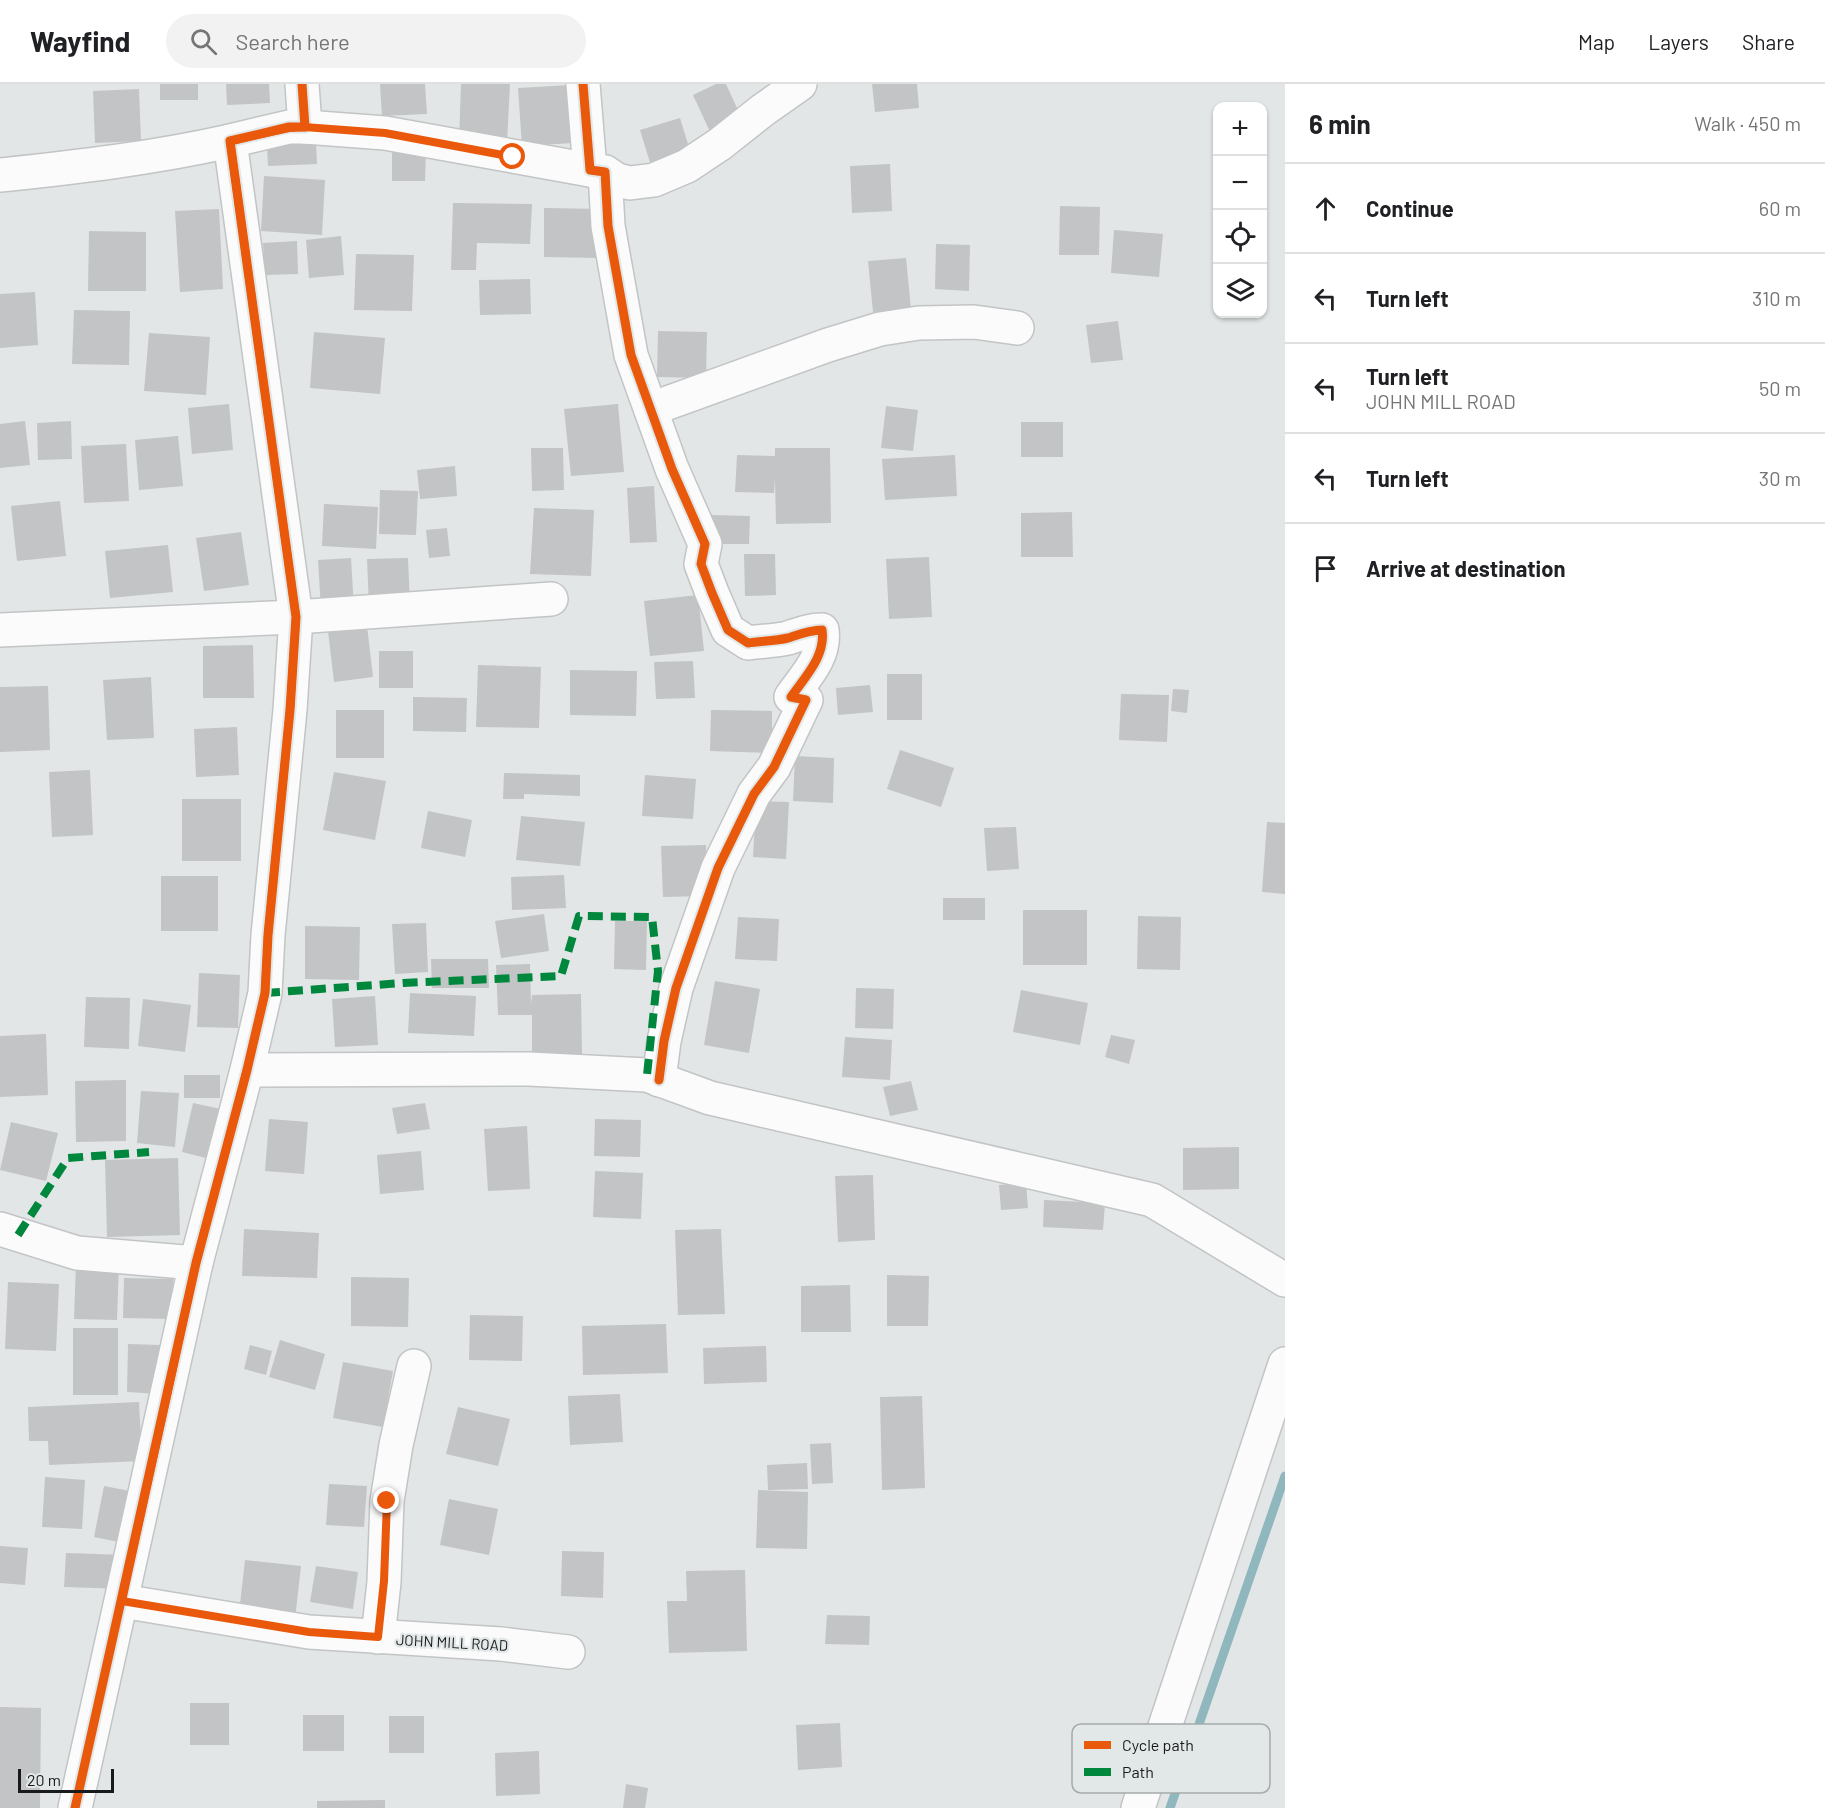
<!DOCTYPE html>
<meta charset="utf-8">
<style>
body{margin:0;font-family:Barlow,sans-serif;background:#f2f2f2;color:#202124}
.controls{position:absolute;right:18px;top:18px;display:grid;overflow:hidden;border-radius:12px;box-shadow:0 2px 4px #0004}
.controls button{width:54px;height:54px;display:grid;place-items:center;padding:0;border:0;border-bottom:2px solid #e0e0e0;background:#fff;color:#202124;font:30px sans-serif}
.scale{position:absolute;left:18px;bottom:15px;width:96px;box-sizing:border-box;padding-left:6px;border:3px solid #181a1b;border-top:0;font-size:16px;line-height:21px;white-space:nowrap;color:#181a1b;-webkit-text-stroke:4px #e2e7e8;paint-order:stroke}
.stop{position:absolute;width:18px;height:18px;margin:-14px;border:4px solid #ea580c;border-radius:50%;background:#fff}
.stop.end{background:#ea580c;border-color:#fff;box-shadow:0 2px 6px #0008}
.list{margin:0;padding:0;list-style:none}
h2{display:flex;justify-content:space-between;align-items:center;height:78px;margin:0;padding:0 24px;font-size:26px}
h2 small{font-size:20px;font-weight:400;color:#757577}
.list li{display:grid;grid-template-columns:39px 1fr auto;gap:18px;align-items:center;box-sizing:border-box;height:90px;padding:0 24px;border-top:2px solid #e0e0e0}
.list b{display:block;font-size:22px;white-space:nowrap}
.list p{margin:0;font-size:20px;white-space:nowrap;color:#757577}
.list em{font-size:20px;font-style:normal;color:#757577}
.icon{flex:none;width:33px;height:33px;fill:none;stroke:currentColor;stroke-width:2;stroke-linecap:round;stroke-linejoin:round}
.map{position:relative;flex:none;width:1285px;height:1724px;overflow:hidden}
header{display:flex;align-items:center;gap:36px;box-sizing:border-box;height:84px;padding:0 30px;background:#fff;border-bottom:2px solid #e0e0e0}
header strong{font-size:28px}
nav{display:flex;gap:33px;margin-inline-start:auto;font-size:21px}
.search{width:420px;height:54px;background:#f2f2f2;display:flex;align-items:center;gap:15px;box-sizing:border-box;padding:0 21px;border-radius:33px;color:#757577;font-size:22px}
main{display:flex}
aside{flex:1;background:#fff}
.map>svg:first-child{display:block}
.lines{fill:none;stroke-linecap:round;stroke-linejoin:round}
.stream{stroke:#90b7be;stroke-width:9}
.building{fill:#c2c4c5}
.minor-casing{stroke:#c2c4c5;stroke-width:36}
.minor{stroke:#fbfbfb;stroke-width:33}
.quiet{stroke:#00873e;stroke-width:8;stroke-dasharray:15 8;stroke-linecap:butt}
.cycleway-casing{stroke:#e2e7e8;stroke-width:13}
.cycleway{stroke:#e8590c;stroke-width:9}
.route{stroke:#ea580c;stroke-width:8}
.labels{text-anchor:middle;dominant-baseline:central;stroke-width:4.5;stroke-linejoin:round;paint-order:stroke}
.street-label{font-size:15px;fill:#181a1b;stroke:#e2e7e8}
.key{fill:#e2e7e8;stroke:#a5aaaa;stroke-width:1.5}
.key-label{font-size:16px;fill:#181a1b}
</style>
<header>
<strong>Wayfind</strong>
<div class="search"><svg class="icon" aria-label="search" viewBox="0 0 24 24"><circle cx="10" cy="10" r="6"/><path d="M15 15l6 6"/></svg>Search here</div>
<nav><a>Map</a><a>Layers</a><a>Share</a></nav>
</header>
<main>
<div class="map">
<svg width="1285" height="1724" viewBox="0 0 1285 1724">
<rect width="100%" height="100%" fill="#e3e6e7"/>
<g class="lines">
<polyline class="stream" points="1170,1724 1285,1392"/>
</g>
<g class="building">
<rect x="160" y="0" width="38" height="16"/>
<polygon points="226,0 269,0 270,19 227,21"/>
<polygon points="380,0 425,0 427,30 382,32"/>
<polygon points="461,0 510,0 507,59 459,57"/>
<polygon points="716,0 726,0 743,37 712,52 693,11"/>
<polygon points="872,0 917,0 919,24 875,28"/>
<polygon points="571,1 574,59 522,62 518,4"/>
<polygon points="139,5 141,57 95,59 93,7"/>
<polygon points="680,34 692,73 652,85 640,46"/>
<polygon points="316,58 317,80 268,82 267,62"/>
<polygon points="392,65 426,65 425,97 392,97"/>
<polygon points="890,80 892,127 852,129 850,82"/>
<polygon points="264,92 325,96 322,151 261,147"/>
<polygon points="453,119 532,120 530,160 477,159 476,186 451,186"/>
<polygon points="1060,122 1100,123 1099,171 1059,171"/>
<polygon points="544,124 602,125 601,174 544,173"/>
<polygon points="219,125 223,205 180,208 175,127"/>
<polygon points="1114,146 1163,150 1159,193 1111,189"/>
<polygon points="89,147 146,148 146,207 88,207"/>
<polygon points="341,152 344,191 309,194 306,156"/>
<polygon points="297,157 298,190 265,191 263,159"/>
<polygon points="936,160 970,161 969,207 935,205"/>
<polygon points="356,170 414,171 412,227 354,226"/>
<polygon points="906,174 911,225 873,228 868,177"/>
<polygon points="530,195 531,230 480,231 479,196"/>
<polygon points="35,208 38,261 0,264 0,210"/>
<polygon points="74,226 130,227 129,281 72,280"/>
<polygon points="1118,237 1123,276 1091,279 1086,241"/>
<polygon points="658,247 707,248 706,294 657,293"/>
<polygon points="314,248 385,254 380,310 310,304"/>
<polygon points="149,249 210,253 206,311 144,307"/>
<polygon points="229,320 233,366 192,370 188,324"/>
<polygon points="618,320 624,388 571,392 564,325"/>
<polygon points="886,322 918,326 913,367 881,364"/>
<polygon points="25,337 30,381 0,384 0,340"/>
<polygon points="71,337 72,375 38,376 37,339"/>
<rect x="1021" y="338" width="42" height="35"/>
<polygon points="178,352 183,402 139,406 135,356"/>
<polygon points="126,360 129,417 84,419 81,362"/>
<polygon points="531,364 563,364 564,406 532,407"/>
<polygon points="775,364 830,364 831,439 776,440 775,394 774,409 735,408 737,371 775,372"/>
<polygon points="955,371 957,412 885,416 882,375"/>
<polygon points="455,382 457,412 420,415 417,386"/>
<polygon points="654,402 657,458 630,459 627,404"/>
<polygon points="380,406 418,407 416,451 379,450"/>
<polygon points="60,417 66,472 17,477 11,422"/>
<polygon points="324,420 378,423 376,465 322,462"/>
<polygon points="534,424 594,426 591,492 530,490"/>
<polygon points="1072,428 1073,473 1021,473 1021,429"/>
<polygon points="711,431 750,432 749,460 705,460"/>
<polygon points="447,444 450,472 429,474 426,446"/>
<polygon points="241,448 249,501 204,507 196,454"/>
<polygon points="168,461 173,508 110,514 105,467"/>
<polygon points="744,470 775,470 776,511 745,512"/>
<polygon points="929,473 932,533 889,535 886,475"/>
<polygon points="351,474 354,524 321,526 318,476"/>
<polygon points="408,474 410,521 369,522 367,475"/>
<polygon points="698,511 704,567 650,572 644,517"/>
<polygon points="367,542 373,593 334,598 328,547"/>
<polygon points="253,561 254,614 203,614 203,562"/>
<rect x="379" y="567" width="34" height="37"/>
<polygon points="693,577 695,614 656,615 654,578"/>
<polygon points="478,581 541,583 539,644 476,643"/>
<polygon points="570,586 637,587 636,632 570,631"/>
<rect x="887" y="590" width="35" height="46"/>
<polygon points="151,593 154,654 107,656 103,596"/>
<polygon points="870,601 873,628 838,631 836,604"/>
<polygon points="48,602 50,666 0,668 0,603"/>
<polygon points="1173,605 1189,606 1187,629 1171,627"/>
<polygon points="1121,610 1169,611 1167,658 1119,656"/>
<polygon points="413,613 467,614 466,648 413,647"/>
<rect x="336" y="626" width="48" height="48"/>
<polygon points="711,626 772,627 772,669 710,667"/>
<polygon points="237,643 239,691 196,693 194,645"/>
<polygon points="900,666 954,684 941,723 887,705"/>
<polygon points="795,672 834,674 833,719 793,717"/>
<polygon points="90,686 93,751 52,753 49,688"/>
<polygon points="334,688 386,697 375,756 323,746"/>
<polygon points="504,689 580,691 580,712 524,710 524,715 503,715"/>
<polygon points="645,691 696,695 693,735 642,732"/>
<rect x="182" y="715" width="59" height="62"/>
<polygon points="756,717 789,718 786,775 753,773"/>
<polygon points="428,727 472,736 465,773 421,764"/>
<polygon points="521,732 585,738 580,782 516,776"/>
<polygon points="1267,738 1285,739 1285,810 1262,808"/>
<polygon points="1016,743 1019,785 987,787 984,744"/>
<polygon points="706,761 707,812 663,813 661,762"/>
<polygon points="564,791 566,824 512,826 511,793"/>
<rect x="161" y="792" width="57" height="55"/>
<rect x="943" y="814" width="42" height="22"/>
<rect x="1023" y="826" width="64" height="55"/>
<polygon points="544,830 549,867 501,874 495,837"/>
<polygon points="1138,832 1181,833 1180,886 1137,885"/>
<polygon points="738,833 779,835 777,877 735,875"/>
<polygon points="615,837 647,837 646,886 614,885"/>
<polygon points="426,839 428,888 395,890 392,840"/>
<polygon points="305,842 360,843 359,896 305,895"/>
<polygon points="431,875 488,875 489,904 432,904"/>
<polygon points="530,880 531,921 532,911 581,910 582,970 532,971 532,931 498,931 496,881"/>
<polygon points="199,889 240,891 238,944 197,943"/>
<polygon points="715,897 760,905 749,969 704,961"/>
<polygon points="856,904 894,905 893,945 855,944"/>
<polygon points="1021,906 1088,919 1080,961 1013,948"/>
<polygon points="410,909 476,912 474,952 408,949"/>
<polygon points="375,912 378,961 335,963 332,915"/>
<polygon points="86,913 130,914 129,965 84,963"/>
<polygon points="143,915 191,921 185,968 138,962"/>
<polygon points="46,950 48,1011 0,1013 0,952"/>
<polygon points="1111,951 1135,956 1129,980 1105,973"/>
<polygon points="845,953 892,956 890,996 842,993"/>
<rect x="184" y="991" width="36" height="23"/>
<polygon points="126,996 126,1057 76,1058 75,997"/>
<polygon points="911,997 918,1026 890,1032 883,1003"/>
<polygon points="141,1007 179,1009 175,1063 137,1059"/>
<polygon points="193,1019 221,1025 210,1075 182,1068"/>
<polygon points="425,1019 430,1045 397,1050 392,1024"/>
<polygon points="269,1035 308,1038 304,1090 265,1087"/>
<polygon points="595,1035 641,1036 640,1073 594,1072"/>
<polygon points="11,1038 58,1049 46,1097 0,1086"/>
<polygon points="527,1042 530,1105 488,1107 484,1045"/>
<polygon points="1239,1063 1239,1105 1183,1106 1183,1064"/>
<polygon points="421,1067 424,1106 380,1110 377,1071"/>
<polygon points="178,1074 180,1151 107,1153 105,1076"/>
<polygon points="595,1087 643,1089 641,1135 593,1133"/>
<polygon points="873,1091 875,1156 838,1158 835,1092"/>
<polygon points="1026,1099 1028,1124 1001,1126 999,1101"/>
<polygon points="1044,1116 1105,1119 1103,1146 1043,1143"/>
<polygon points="244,1145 319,1149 317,1194 242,1192"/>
<polygon points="721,1145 725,1230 678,1231 675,1146"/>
<polygon points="76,1179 119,1180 117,1236 74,1235"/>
<polygon points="887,1191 929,1192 928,1242 887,1242"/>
<polygon points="351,1193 409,1194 408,1243 351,1242"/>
<polygon points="124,1194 173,1195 172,1235 123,1234"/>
<polygon points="8,1198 59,1200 56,1267 5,1265"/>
<polygon points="850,1201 851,1248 801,1248 801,1202"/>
<polygon points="470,1231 523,1232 522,1277 469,1276"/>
<polygon points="666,1240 668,1289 583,1291 582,1242"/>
<rect x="73" y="1244" width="45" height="67"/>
<polygon points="280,1256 325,1270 315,1306 269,1293"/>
<polygon points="128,1260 161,1261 159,1310 127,1308"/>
<polygon points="250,1261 272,1267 266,1291 244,1285"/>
<polygon points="766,1262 767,1298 704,1300 703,1264"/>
<polygon points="343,1278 393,1287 383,1343 333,1334"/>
<polygon points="620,1310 623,1358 570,1361 568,1312"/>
<polygon points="922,1312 925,1404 882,1406 880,1313"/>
<polygon points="139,1318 142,1377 49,1381 48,1357 29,1357 28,1323"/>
<polygon points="458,1323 510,1335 498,1382 446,1370"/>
<polygon points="831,1359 833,1399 812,1400 810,1360"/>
<polygon points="807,1379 808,1405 768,1406 767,1381"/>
<polygon points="45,1393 85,1396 82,1445 42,1443"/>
<polygon points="329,1400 367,1402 364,1443 326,1441"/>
<polygon points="104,1402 130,1407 119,1458 94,1453"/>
<polygon points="758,1406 808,1408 807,1465 756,1464"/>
<polygon points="449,1415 498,1425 489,1471 440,1461"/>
<polygon points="0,1462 28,1464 25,1501 0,1499"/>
<polygon points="562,1467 604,1468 603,1514 561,1512"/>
<polygon points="66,1469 126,1471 125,1505 64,1503"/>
<polygon points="245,1476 301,1482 295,1535 239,1529"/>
<polygon points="316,1482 358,1488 353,1525 310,1518"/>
<polygon points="745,1486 747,1567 669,1569 667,1517 687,1517 686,1487"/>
<polygon points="827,1531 870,1532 869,1561 825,1560"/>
<rect x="190" y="1619" width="39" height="42"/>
<polygon points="0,1623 41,1624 40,1724 0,1724"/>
<rect x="303" y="1631" width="41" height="36"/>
<rect x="389" y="1632" width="35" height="37"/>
<polygon points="840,1639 842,1683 798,1686 796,1641"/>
<polygon points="539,1667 540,1710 496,1712 495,1669"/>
<polygon points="626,1700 648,1704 645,1724 623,1724"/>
<polygon points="385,1716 385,1724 317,1724 317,1717"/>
</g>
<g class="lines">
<defs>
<g id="minor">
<path d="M583,0L590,86L605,88L608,142L631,271L672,385L705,460L701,480L712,509L728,546L748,559C761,557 775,557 788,554C800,550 810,546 822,546C826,572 805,593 791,613L806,616L774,683L754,710L718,784L676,904L664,957L659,996"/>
<polyline points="305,43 385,49 590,86"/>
<polyline points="605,88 617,96 630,99 654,96 687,82 720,60 763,26 800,0"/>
<path d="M0,91C78,83 154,74 230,57"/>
<polyline points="651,325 828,261 880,245 919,239 974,238 1017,244"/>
<polyline points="0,546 296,533 551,515"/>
<polyline points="247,986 529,985 647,991 710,1014 1152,1116 1285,1196"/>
<polyline points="0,1145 77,1169 196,1179"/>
<polyline points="122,1517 309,1548 501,1560 568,1568"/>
<polyline points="378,1553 384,1498 387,1417 396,1361 414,1282"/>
<polyline points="75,1724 196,1179 247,986 265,909 268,851 290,626 296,533 230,57 289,43 305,43 302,0"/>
<polyline points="1138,1724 1285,1280"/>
</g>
</defs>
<use href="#minor" class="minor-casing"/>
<use href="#minor" class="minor"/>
<g class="quiet">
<polyline points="265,909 403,899 561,892 579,832 652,833 658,887 647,991"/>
<polyline points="18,1151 68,1074 149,1068"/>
</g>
<defs>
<g id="cycleway">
<path d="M583,0L590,86L605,88L608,142L631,271L672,385L705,460L701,480L712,509L728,546L748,559C761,557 775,557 788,554C800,550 810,546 822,546C826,572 805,593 791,613L806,616L774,683L754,710L718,784L676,904L664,957L659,996"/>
<polyline points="75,1724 196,1179 247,986 265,909 268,851 290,626 296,533 230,57 289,43 305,43 302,0"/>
</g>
</defs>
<use href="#cycleway" class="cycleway-casing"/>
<use href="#cycleway" class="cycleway"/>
</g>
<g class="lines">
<polyline class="route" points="387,1417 384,1497 378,1553 309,1548 122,1517 196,1179 247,986 265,909 268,851 290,626 296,533 230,57 289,44 304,43 385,49 513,73"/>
</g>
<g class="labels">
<g class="street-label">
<text transform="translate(452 1558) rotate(3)">JOHN MILL ROAD</text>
</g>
</g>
<rect x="1072" y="1640" width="198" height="69" rx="9" class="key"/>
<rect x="1084" y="1657" width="27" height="8" fill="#e8590c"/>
<rect x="1084" y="1684" width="27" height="8" fill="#00873e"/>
<g class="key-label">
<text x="1122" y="1667">Cycle path</text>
<text x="1122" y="1694">Path</text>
</g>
</svg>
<div class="controls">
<button>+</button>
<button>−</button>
<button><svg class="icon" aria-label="locate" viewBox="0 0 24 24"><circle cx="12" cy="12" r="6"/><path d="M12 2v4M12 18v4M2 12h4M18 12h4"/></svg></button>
<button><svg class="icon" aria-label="layers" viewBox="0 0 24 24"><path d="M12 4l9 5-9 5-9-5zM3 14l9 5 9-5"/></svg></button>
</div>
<div class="scale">20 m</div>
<div class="stop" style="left:513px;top:73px"></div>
<div class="stop end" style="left:387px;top:1417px"></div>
</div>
<aside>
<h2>6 min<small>Walk · 450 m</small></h2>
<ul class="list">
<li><svg class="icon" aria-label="ahead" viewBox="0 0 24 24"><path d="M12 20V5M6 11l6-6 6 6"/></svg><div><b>Continue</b></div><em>60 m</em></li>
<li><svg class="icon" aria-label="left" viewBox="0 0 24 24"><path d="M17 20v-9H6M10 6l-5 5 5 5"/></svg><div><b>Turn left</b></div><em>310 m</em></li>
<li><svg class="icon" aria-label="left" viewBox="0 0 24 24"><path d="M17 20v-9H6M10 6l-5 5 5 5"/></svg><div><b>Turn left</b><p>JOHN MILL ROAD</p></div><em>50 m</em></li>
<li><svg class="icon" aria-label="left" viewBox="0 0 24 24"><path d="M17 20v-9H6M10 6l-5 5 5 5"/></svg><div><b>Turn left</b></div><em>30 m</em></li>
<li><svg class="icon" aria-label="arrive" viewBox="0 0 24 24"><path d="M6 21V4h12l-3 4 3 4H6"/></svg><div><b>Arrive at destination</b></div></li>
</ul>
</aside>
</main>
